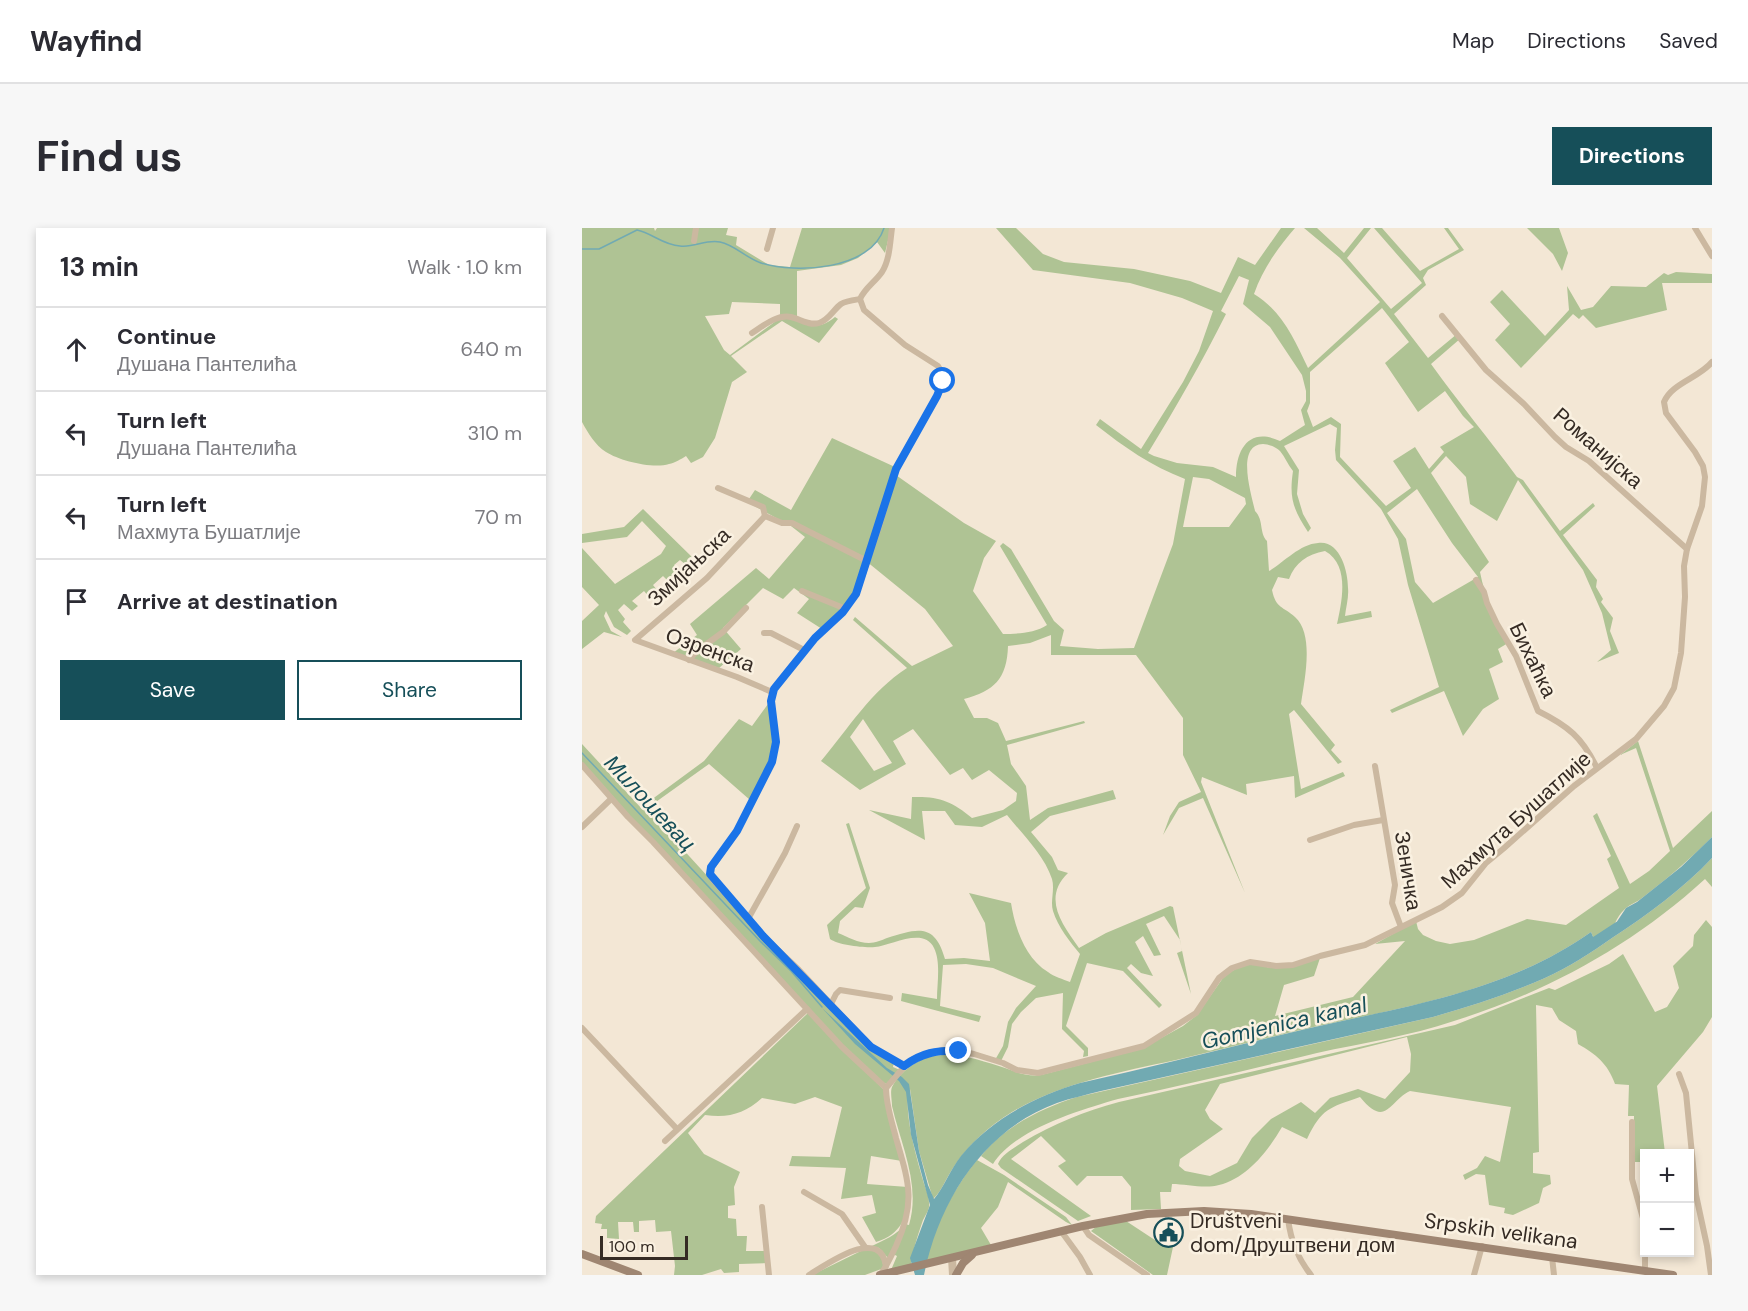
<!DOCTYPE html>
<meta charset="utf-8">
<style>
body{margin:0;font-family:"DM Sans",sans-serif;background:#f7f7f7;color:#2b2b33}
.controls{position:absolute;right:18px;bottom:18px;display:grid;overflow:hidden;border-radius:0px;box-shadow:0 3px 9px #0003}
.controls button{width:54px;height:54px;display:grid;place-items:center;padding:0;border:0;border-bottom:2px solid #e1e1e2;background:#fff;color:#2b2b33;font:30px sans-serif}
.scale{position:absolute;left:18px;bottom:15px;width:88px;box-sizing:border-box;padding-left:6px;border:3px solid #352b24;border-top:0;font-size:16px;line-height:21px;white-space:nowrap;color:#352b24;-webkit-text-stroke:4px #faf1e1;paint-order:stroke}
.stop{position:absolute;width:18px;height:18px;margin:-14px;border:4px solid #1a73e8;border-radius:50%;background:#fff}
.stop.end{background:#1a73e8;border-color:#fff;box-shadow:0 2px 6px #0008}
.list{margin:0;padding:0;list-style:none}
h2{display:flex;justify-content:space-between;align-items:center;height:78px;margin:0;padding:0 24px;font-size:26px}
h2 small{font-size:20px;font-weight:400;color:#7c7c81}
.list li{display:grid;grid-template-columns:39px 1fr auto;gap:18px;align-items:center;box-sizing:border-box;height:84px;padding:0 24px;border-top:2px solid #e1e1e2}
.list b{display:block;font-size:22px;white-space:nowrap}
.list p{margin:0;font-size:20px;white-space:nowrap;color:#7c7c81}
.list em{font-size:20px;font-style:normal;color:#7c7c81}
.actions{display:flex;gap:12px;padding:18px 24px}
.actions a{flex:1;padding:14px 0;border:2px solid #164f59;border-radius:0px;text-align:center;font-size:21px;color:#164f59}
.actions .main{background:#164f59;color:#fff}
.icon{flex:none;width:33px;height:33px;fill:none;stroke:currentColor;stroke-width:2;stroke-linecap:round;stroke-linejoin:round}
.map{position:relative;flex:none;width:1130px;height:1047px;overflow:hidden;border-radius:0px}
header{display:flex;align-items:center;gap:36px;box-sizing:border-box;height:84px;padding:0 30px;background:#fff;border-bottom:2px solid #e1e1e2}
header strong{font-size:28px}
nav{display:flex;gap:33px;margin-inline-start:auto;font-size:21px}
.intro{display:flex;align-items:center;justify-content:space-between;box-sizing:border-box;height:144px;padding:0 36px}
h1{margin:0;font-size:42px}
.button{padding:15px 27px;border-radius:0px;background:#164f59;color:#fff;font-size:21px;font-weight:700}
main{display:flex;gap:36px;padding:0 36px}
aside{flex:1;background:#fff;border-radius:0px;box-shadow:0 3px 9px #0003}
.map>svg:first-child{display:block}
.green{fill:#afc394;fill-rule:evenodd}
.water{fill:#71aab2}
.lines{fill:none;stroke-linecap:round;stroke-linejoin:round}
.stream{stroke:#71aab2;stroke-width:1.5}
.canal{stroke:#71aab2;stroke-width:6}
.minor{stroke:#cbb8a0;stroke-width:6}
.tertiary{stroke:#cbb8a0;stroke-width:8}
.secondary{stroke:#9f8672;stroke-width:8}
.route{stroke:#1a73e8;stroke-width:8}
.labels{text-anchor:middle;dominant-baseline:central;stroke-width:5;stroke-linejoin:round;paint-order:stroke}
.street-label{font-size:21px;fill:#352b24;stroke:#faf1e1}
.poi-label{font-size:21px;fill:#352b24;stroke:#faf1e1;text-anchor:start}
.water-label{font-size:22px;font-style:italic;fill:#164f59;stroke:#faf1e1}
</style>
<header>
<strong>Wayfind</strong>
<nav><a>Map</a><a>Directions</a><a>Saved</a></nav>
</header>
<div class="intro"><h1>Find us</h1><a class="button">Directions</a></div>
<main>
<aside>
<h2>13 min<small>Walk · 1.0 km</small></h2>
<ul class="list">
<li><svg class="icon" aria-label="ahead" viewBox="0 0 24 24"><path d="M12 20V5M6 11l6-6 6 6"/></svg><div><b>Continue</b><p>Душана Пантелића</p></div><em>640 m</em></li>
<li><svg class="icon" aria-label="left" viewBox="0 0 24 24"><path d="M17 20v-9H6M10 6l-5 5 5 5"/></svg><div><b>Turn left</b><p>Душана Пантелића</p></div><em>310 m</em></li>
<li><svg class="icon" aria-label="left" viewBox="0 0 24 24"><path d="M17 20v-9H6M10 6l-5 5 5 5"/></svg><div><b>Turn left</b><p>Махмута Бушатлије</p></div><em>70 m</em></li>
<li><svg class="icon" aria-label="arrive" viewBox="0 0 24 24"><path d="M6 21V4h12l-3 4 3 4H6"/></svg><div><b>Arrive at destination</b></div></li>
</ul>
<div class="actions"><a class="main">Save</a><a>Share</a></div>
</aside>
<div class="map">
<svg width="1130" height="1047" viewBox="0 0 1130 1047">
<rect width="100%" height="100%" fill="#f3e7d5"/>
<g class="green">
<path d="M0,0H72L73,3L75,0H146L144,7L155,9L154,17L187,37L208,39L220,0H309L303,25L295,14L276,30L259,37L215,43V88L198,87V76L150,74L147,86L123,88L142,122L148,127L198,90C221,89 230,108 253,89L256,91L237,115L200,93L149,128L165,144L150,154L133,210L121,229L109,235L104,228C99,231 93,235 87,236C71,241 38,233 24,224C13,217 6,205 0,194Z"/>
<path d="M414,0H434L461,26L482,34L552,41L608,53L639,65L656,29L673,37L699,0H713C696,20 681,40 672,66C700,83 712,111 726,140L798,74L758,30L722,0H735L762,25L782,0H789L765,30L809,81L840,55L792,0H800L838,43L877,21L862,0H866L882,22L846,42L841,50L844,57L812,86L846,130L875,106L879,110L849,136C877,175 907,211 935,249L941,252L978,303L1011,275L1013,278L981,307L1015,352L1014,359L1021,371L1019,374L1031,390L1028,403L1037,425L1015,434L1029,422L1020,385L1001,342L936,252L915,293L888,276L884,249L864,228L849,245L907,334L898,344C903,370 913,392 926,415L916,421L921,434L907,441L917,471L901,481L881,508L862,463L810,485L808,482L857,459L826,357L816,311L799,281L754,232L753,222L755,200L748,196L702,218L717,242L715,266L721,286L729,300L726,304C711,281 707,270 711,243C706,237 703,229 698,223C694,219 686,216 681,216C653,217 670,268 673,283C682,292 677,305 685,313L687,343C701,335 718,316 736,315C758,312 766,343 766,360C767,369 764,379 763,388L789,383L790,389L755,396C760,373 768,337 743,323C725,326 713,335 707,351L696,349L690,362C694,381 701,378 713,389C733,407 722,453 719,476L753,517L749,522L760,534L756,536L712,482L707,486L719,561L761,544L763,548L713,570L712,548L664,556L665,567L620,549L619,554L663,665L621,570L597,580L581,607L588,588L597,574L619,564L601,527V490L554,427H469V407L448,415L426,418C425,451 412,463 382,471L392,490H405L416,495L424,513L502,493L503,495L425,517L429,536L444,558L448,592L466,580L531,562L534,571L468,588L449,604L470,629L476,642L486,645C460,670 480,696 497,720L524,705L588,678L591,679L609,766L595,725L600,723L598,712L582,688L564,696L579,727L572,728L561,708L553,714L571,748L559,745L549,736L545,740L580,777L577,780L541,743L505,735L484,798L506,820V828L501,829L502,823L480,801L481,765L454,770L439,784L430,796L426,819L419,833L413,832L421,818L426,794L434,780L454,758L411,740L384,736L361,737L358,778L399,788L397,794L319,773L320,765L355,771C355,756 359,734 352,720C342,698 308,718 293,719C282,720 256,717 248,711L245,697L284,660L264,596L267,595L288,660L281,680L273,679L258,693L256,705C266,709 276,715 287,715C293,715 300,712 305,710C336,700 353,695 363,731L382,730L408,733L403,695L387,665L429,675C433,700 443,730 466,744C472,749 481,751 488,754L498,726C488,714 476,699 471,683C468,673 473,662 470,651C462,627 440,606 425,587L400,599L373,597L363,583H340L343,612L287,582L329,591L330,569C356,568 370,573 390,590L421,582L434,573L435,565L407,542L390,552L381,540L368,547L331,501L311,513L324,536L278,562L239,533C266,501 289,463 325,440L271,392L273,389L330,438L371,418L343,381L284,333C275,369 268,377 240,401L215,385L227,371L212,360L201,371L181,360L141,400L159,421L137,440L91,425L115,407L108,396L174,340L187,351L223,309L209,298L165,274L173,262L209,282L250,210L313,239L311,245L382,295L414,313L402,330L391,363L421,406C435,406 453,405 465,397L418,318L421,315L429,321L472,393L482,402L478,418L516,421L552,420L591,316L603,251C569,238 542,219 514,197L518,191L559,221L601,154L617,123L631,83L600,70L548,55L451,42ZM657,48L667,52L661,76L688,99L720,147L724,163V173L719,182L723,197L698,213C668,199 654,220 654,249L631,239L595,235L572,228L566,225C594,179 620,134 644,86L639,83ZM800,80L827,114L803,135L836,184L863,163L881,188L892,199L858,219L862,224L847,241L833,219L811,233L829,260L804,278L758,229L759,196L749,189L731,199L725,183L728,175V144ZM611,249L627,251L663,270L664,276L647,299H601ZM835,261L870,315L896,349L851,375L833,354L824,311L805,285ZM281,491L310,535L292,543L268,509Z"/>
<polygon points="945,0 977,0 986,25 980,43 971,26"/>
<polygon points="1094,44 1130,46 1130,55 1080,55 1085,82 1014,100 1001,87 997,91 991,86 939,140 913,112 928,96 908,74 920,62 963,108 987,82 985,58 999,82 1011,79 1029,58 1064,59 1082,45 1086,47"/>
<polygon points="61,281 111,330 103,336 98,332 92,337 96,342 85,352 81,348 71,357 75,362 67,369 62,363 50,373 56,378 50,383 42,376 36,382 43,391 41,394 49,403 45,407 32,399 24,383 22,388 29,403 40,409 22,404 0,421 0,393 17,377 0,359 0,320 33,356 79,326 84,318 60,293 45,309 0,315 0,306 42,299"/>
<polygon points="189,472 192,508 190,531 168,572 127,536 71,576 69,572 122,533 157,491 170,498"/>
<path d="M1056,513L1091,620L1130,583V609C1108,631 1085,651 1060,670C1055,674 1049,676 1044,680C1029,693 1037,703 1012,711L1009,704C929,761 830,778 736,798C688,809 641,821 594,832C538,844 479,855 430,884C407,898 385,918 371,940C364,950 360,963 351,971L337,923L328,861C320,880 335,931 341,952C343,960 347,966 347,975C348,981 344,986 341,992C336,1007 331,1021 329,1037L309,1042L315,1028L311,1026L306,1030L297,1020L290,1018C302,1012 315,1007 323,996L327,997C339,957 319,917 310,878C310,872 308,864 310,859C314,850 324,841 332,836C359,818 395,831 423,840C434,844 446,849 459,847L559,821L601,798L615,787L643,747L661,737L671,736L689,740L738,730L732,748L702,757L693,788L771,769L823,713L793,716L834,693L836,701L841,707L854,713L868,716L892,712L945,691L984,697L1037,660L1025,631L1029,628L1011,588L1015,585L1048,656L1067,643L1088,623L1054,520L1038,527Z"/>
<polygon points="0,516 60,581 65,582 193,722 292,824 312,834 311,839 318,842 306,856 299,855 261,818 0,536"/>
<path d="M1130,630V659L1123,651C1051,717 965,764 872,793C828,808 780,815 735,825C669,841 603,857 536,871C498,882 433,901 411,936L399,928C423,898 460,880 495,869L851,789C889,778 927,766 963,750C987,739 1009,725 1030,710C1065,687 1101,661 1130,630Z"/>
<path d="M1124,692L1130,699V789L1121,804L1075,858L1083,925L1062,926V934H1051L1052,888H1046L1047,857L1033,856C1026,836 1014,826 996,816L994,803L977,792L970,780L954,777L957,924L951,925V945L968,947L969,956L961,960L957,975L931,987L922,985L923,980L907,977L903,947L894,946L883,952L881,947L895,940L903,928L918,934L929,879L828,863C807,873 804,901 778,869C747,880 740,880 725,911L700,899C686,923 665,950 637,957C623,961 604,956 590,956L589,964H578L579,981L549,982V959L540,948H505L495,958L476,938L484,933L459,908L429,931L509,988L496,993L419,940L416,936C420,926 432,920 441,914C473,895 501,884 537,874L873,797L967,760L973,762L1027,736L1041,726L1073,784L1085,779L1097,760L1091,738L1111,718L1112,707ZM825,809L829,826L828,844L803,871L776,861L748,870L733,885L719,874L689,891L670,910L655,935L628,948L603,943L597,938L598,931L641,901L628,891L623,882L638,856Z"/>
<path d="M226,785L303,863L320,933L289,928L285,956L326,959C327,986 321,1006 294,1014L280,989L294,985L290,967L259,971L264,940L207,938L210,928L248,929L260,879L233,869L213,876L180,870C162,886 147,890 123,887L106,905L122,926L158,944L152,959L153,977L146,978V990L154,991L155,1008H165L164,1023H186L187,1035L157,1036V1044L142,1045L139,1041L120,1047H92L93,1038L89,1003L74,1004L73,992L57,993V1004H52L51,994H36L37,1011L25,1010V1001H19L20,996L13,995L14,988Z"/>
<path d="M395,932L422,947L484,989L490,997L484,994L426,954L416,979L399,1000L409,1017L344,1033C353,996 372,960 395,932Z"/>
<polygon points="544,993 582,1018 591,1019 585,1047 571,1047 509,1003 514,999"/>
<polygon points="283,1021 298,1024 302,1040 283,1047 230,1047"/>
</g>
<path class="water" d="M1130,609V630C1101,661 1065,687 1030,710C1009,725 987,739 963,750C927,766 889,778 851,789L519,863C504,867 489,870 475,875C401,902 357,973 342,1047H333L328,1030L348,977L329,907L324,864L317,853L273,816L240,780L305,840L320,849L327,856L337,923L346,957L352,971C361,961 369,940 379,928C409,891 454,868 498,855C575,838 651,818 728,800C825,778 926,763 1009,704L1012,711L1021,709L1028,704L1044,680L1055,674L1099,639Z"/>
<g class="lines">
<g class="stream">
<path d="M0,21H17L55,2C70,5 81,17 98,18C112,20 124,11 138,14C153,17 164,30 179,35C214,46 289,42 302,0"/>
<polyline points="0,525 178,713 209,743 240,779"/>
</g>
<polyline class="canal" points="1009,714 1035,697"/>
<g class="minor">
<path d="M310,0C308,14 308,31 300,44C293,54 283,60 278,71L282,82L289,88L323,117L356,138L362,148L361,153L355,168L314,241L297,299L274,366L261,384L233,410L192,461L189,473L194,514L190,534L155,603L128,642L131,652L181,708L217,742L289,819L322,839"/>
<polyline points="1113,0 1130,28"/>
<polyline points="112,13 114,0"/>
<polyline points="185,21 191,0"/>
<polyline points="860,88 904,142 942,176 973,209 984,219 1007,233 1105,321"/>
<path d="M170,105C181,98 195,86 209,89C218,91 227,98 237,95C247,92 251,82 259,76C264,73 272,72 278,71"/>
<polyline points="136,260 181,279 183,288 200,295 210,295 285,333"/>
<polyline points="183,288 125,350 53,412 155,449 190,464"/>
<path d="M894,352L902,364L905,375L915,396L934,428L956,483C986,498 1000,509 1015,540"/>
<polyline points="220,363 264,381"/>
<polyline points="182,405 189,405 222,422"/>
<polyline points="107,432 115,423 141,404 164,380"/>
<polyline points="0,537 46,589 71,614 260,819 304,860"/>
<polyline points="793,538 813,657 810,675 819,699"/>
<polyline points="0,599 29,571"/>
<polyline points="728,612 772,597 801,592"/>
<polyline points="166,691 203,625 215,598"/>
<polyline points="249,776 254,766 258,762 308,770"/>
<polyline points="0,800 95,901"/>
<polyline points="1097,846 1104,865 1114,967 1125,1018 1129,1047"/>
<polyline points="1050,894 1050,951 1062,994"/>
<polyline points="83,913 225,781"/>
<polyline points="222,964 260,986 283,1019"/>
<polyline points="180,979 187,1047"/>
<path d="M706,991C709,1013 715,1029 729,1047"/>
<polyline points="501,998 507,1007 565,1047"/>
<polyline points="479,1003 498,1029 508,1047"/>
<polyline points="1063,1024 1063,1043"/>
<polyline points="970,1029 972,1047"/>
<path d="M227,1047C247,1035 298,998 304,1038"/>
<path d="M298,1047C305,1038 309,1028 314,1018C334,974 327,955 314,910C310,894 304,877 304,860L322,839L331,831L360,822L377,823L392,826L421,835L435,842L456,845L562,818L614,785L637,750L650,740L668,734L694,738L711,737L738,728L783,717L860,679L880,665L904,635L921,621L992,558L1054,511L1082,478L1092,460L1099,425L1103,369L1102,338L1105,321L1120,278L1123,249L1121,238L1113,224L1084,185L1082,174C1090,155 1117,150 1130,134"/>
<polyline points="892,1047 900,1018"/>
</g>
<polyline class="tertiary" points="370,1030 371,1047"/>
<g class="secondary">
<polyline points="0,1026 56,1047"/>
<polyline points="298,1047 501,998 565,986 622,983 669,986 1091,1047"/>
<polyline points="374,1047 381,1035 390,1027"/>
</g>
</g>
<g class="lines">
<path class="route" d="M361,153L355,168L314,241L274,366L261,384L233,410L192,461L189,473L194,514L190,534L155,603L129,639L128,646L181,708L289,819L322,838C339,825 355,822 377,823"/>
</g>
<defs>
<symbol id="civic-ring" viewBox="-11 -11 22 22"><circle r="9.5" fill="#faf1e1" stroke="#164f59" stroke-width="1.5"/><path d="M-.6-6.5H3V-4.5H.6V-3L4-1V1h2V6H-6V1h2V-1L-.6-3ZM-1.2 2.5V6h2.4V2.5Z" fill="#164f59"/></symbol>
</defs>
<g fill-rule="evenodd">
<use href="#civic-ring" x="570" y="988" width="33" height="33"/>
</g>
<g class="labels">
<g class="street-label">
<text transform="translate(1016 220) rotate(41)">Романијска</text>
<text transform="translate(107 339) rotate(-43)">Змијањска</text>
<text transform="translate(128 422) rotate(20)">Озренска</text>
<text transform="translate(951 432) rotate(64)">Бихаћка</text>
<text transform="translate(934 592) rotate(-42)">Махмута Бушатлије</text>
<text transform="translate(826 643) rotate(81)">Зеничка</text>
<text transform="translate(919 1003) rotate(8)">Srpskih velikana</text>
</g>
<g class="poi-label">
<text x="608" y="993">Društveni<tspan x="608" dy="24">dom/Друштвени дом</tspan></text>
</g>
<g class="water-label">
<text transform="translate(68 575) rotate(47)">Милошевац</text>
<text transform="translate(702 795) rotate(-13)">Gomjenica kanal</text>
</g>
</g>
</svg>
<div class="controls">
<button>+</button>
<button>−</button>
</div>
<div class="scale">100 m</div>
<div class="stop" style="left:361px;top:153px"></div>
<div class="stop end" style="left:377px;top:823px"></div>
</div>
</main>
